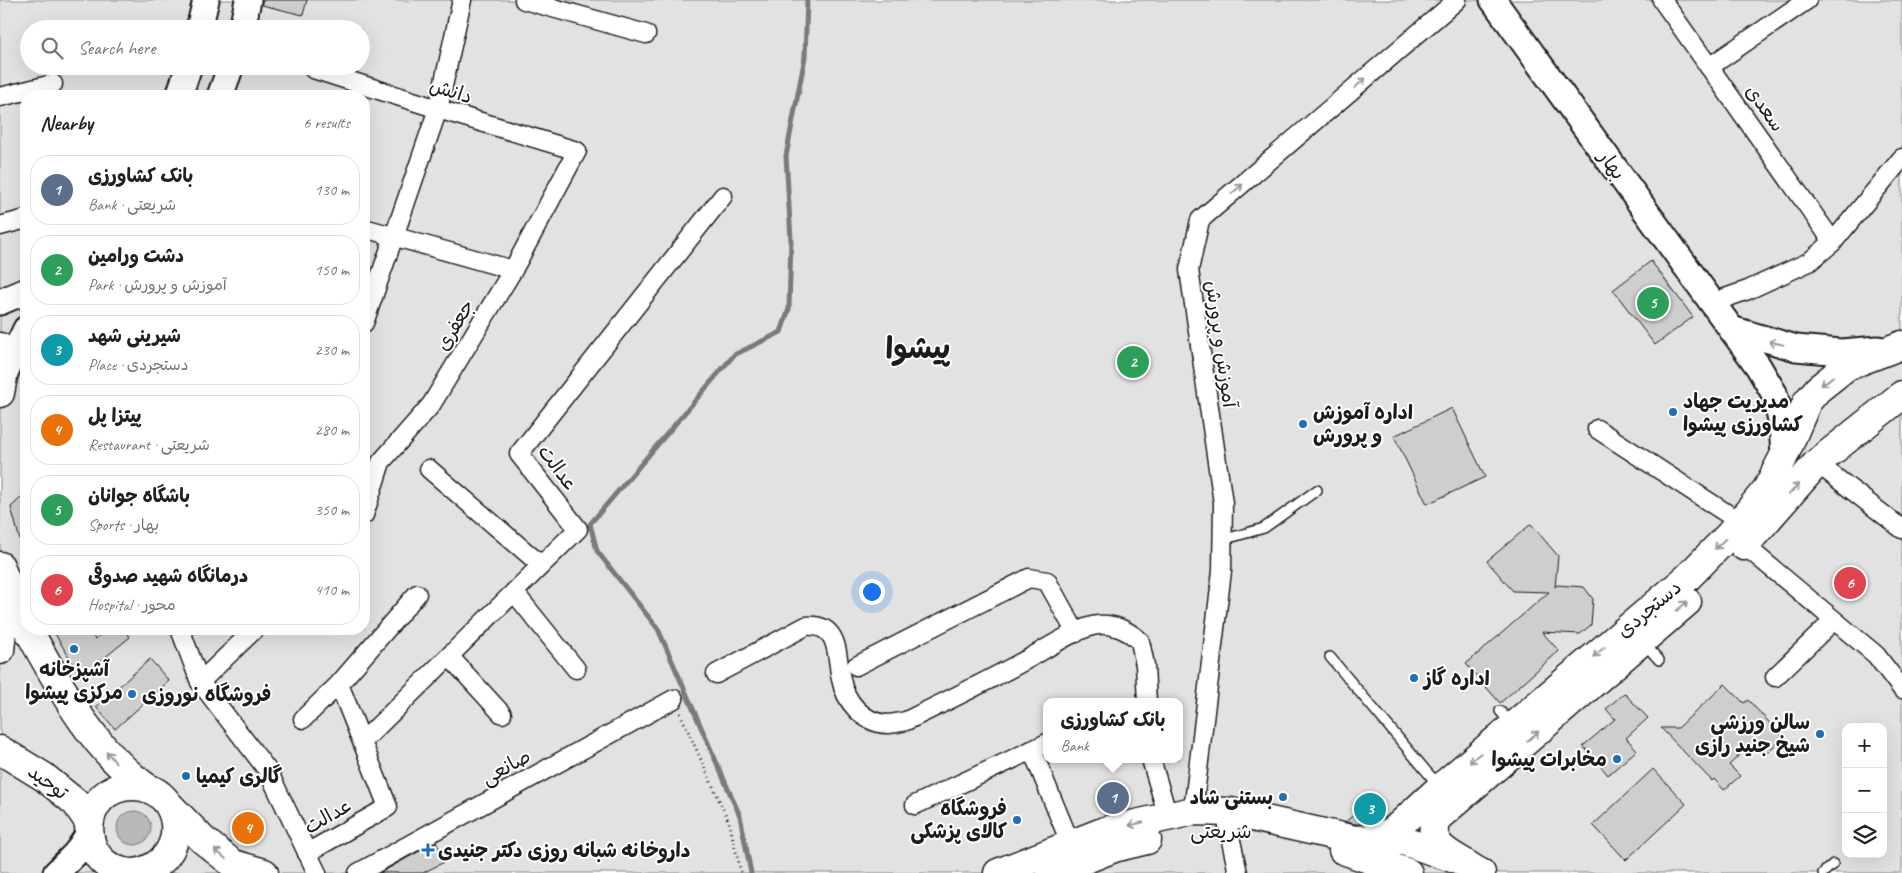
<!DOCTYPE html>
<meta charset="utf-8">
<style>
body{margin:0;font-family:Caveat,"Playpen Sans Arabic",sans-serif;background:#f2f2f2;color:#202124}
.controls{position:absolute;right:15px;bottom:15px;display:grid;overflow:hidden;border-radius:10px;box-shadow:0 5px 20px #0002}
.controls button{width:45px;height:45px;display:grid;place-items:center;padding:0;border:0;border-bottom:1px solid #e0e0e0;background:#fff;color:#202124;font:25px sans-serif}
.you{position:absolute;left:871px;top:591px;width:18px;height:18px;margin:-12px;border:4px solid #fff;border-radius:50%;background:#1a73e8;box-shadow:0 0 0 8px #1a73e833}
.badge{display:grid;place-items:center;width:32px;height:32px;border-radius:50%;background:#1f6fb2;color:#fff;font-size:16px;font-weight:700}
.pin{position:absolute;translate:-50% -50%;border:2px solid #fff;box-shadow:0 1px 5px #0006}
.popup{position:absolute;left:1043px;top:698px;width:140px;height:65px;box-sizing:border-box;display:grid;place-content:center;border-radius:10px;background:#fff;filter:drop-shadow(0 1px 4px #0005);font-size:16px;white-space:nowrap;color:#757577}
.popup b{font-size:19px;color:#202124}
.popup::after{content:'';position:absolute;left:50%;top:100%;margin-left:-10px;border:10px solid transparent;border-top-color:#fff}
.list{margin:0;padding:0;list-style:none}
h2{display:flex;justify-content:space-between;align-items:center;height:65px;margin:0;padding:0 20px;font-size:21px}
h2 small{font-size:16px;font-weight:400;color:#757577}
.list li{display:grid;grid-template-columns:32px 1fr auto;gap:15px;align-items:center;box-sizing:border-box;height:70px;margin:0 10px 10px;padding:0 10px;border:1px solid #e0e0e0;border-radius:20px}
.list b{display:block;font-size:19px;white-space:nowrap}
.list p{margin:0;font-size:16px;white-space:nowrap;color:#757577}
.list em{font-size:16px;font-style:normal;color:#757577}
.icon{flex:none;width:28px;height:28px;fill:none;stroke:currentColor;stroke-width:2;stroke-linecap:round;stroke-linejoin:round}
.map{position:relative;flex:none;width:1902px;height:873px;overflow:hidden}
.search{position:absolute;background:#fff;box-shadow:0 5px 20px #0002;left:20px;top:20px;width:350px;height:55px;display:flex;align-items:center;gap:12px;box-sizing:border-box;padding:0 18px;border-radius:28px;color:#757577;font-size:19px}
.panel{position:absolute;background:#fff;box-shadow:0 5px 20px #0002;left:20px;top:90px;width:350px;height:545px;border-radius:20px}
.map>svg:first-child{display:block}
.green{fill:#e2e2e2;stroke:#7f7f7f;fill-rule:evenodd}
.water{fill:#b8b8b8;stroke:#7a7a7a}
.lines{fill:none;stroke-linecap:round;stroke-linejoin:round}
.stream{stroke:#7a7a7a;stroke-width:5}
.building{fill:#cecece;stroke:#1c1c1c}
.lane-casing{stroke:#1c1c1c;stroke-width:12}
.street-casing{stroke:#1c1c1c;stroke-width:21}
.secondary-casing{stroke:#1c1c1c;stroke-width:29}
.primary-casing{stroke:#1c1c1c;stroke-width:31}
.path{stroke:#1c1c1c;stroke-width:3;stroke-dasharray:1 4;stroke-linecap:butt}
.lane{stroke:#fff;stroke-width:9}
.street{stroke:#fff;stroke-width:18}
.secondary{stroke:#fff;stroke-width:25}
.primary{stroke:#fff;stroke-width:28}
.oneway{stroke:#999}
.poi-dot{fill:#1f6fb2;stroke:#fff;stroke-width:2}
.labels{text-anchor:middle;dominant-baseline:central;stroke-width:4;stroke-linejoin:round;paint-order:stroke}
.street-label{font-size:20px;fill:#1c1c1c;stroke:#fff}
.poi-label{font-size:20px;font-weight:bold;fill:#1c1c1c;stroke:#fff;text-anchor:start}
.town-label{font-size:30px;font-weight:bold;fill:#1c1c1c;stroke:#fff}
</style>
<div class="map">
<svg width="1902" height="873" viewBox="0 0 1902 873">
<rect width="100%" height="100%" fill="#fff"/>
<filter id="ink" filterUnits="userSpaceOnUse"><feTurbulence type="fractalNoise" baseFrequency=".02" numOctaves="2"/><feDisplacementMap in="SourceGraphic" scale="10" xChannelSelector="R" yChannelSelector="G"/><feConvolveMatrix kernelMatrix="1 2 1 2 8 2 1 2 1" color-interpolation-filters="sRGB"/></filter>
<g filter="url(#ink)">
<path class="green" d="M0,0H1902V873H0ZM29,29H361V66H29ZM26,96H364V629H26ZM1047,702H1179V759H1047ZM1846,727H1883V854H1846Z"/>
<circle class="water" cx="134" cy="828" r="17"/>
<g class="lines">
<polyline class="stream" points="751,873 740,816 658,629 597,551 590,524 734,355 781,332 789,309 791,240 786,156 805,57 807,0"/>
</g>
<g class="building">
<polygon points="262,0 307,0 303,15 262,5"/>
<polygon points="1651,261 1693,317 1655,345 1613,290"/>
<polygon points="1452,408 1485,477 1427,504 1394,436"/>
<polygon points="26,493 26,547 22,548 11,507"/>
<polygon points="1531,524 1558,556 1555,587 1557,585 1584,587 1593,599 1591,625 1580,634 1542,632 1559,651 1500,703 1466,664 1549,592 1513,591 1487,561"/>
<polygon points="52,629 86,629 95,639 108,629 123,629 130,637 81,677"/>
<polygon points="150,659 169,681 115,729 96,707"/>
<polygon points="1725,684 1744,703 1748,700 1783,737 1766,754 1754,742 1729,765 1740,776 1724,790 1714,779 1712,781 1661,728 1678,728"/>
<polygon points="1624,693 1648,718 1626,738 1637,750 1608,775 1583,746 1615,719 1606,709"/>
<polygon points="1653,769 1686,804 1626,860 1593,825"/>
<polygon points="1372,801 1384,817 1366,824 1356,824 1345,822"/>
<polygon points="436,842 446,861 423,873 380,873"/>
</g>
<g class="lines">
<defs>
<g id="lane">
<polyline points="1222,540 1264,528 1317,490"/>
<polyline points="1644,643 1659,660"/>
<polyline points="1330,657 1438,785"/>
<polyline points="1500,711 1511,724"/>
<polyline points="1823,873 1833,864"/>
</g>
<g id="street">
<polyline points="524,0 646,34"/>
<polyline points="1662,0 1833,242"/>
<polyline points="1709,67 1807,0"/>
<polyline points="313,69 438,109 577,151 513,270 431,405 381,462 364,515"/>
<polyline points="0,97 53,84"/>
<polyline points="0,226 26,219"/>
<polyline points="364,228 513,270"/>
<polyline points="1711,303 1748,290 1809,262 1833,242 1902,158"/>
<polyline points="364,323 438,109 462,0"/>
<polyline points="1597,429 1740,522"/>
<polyline points="1817,463 1902,529"/>
<polyline points="429,469 541,565"/>
<polyline points="1744,545 1876,655 1902,689"/>
<polyline points="514,592 576,669"/>
<polyline points="180,629 200,682 268,771 317,873"/>
<polyline points="449,656 502,714"/>
<polyline points="856,666 1029,578 1047,581 1076,633"/>
<path d="M716,674L806,626C841,623 836,657 841,679C845,701 863,723 887,724C893,724 900,722 906,721C945,702 984,683 1022,662C1042,652 1077,627 1098,625C1113,623 1129,631 1140,641L1145,665L1147,702"/>
<polyline points="1775,677 1834,620"/>
<polyline points="200,682 255,629"/>
<polyline points="303,719 339,684 417,594"/>
<polyline points="363,741 578,529 519,454 723,196"/>
<polyline points="1032,750 1071,845"/>
<polyline points="1151,759 1168,817"/>
<polyline points="915,805 1047,743"/>
<polyline points="1193,811 1222,571 1223,503 1189,270 1200,220 1457,0"/>
<polyline points="1228,827 1238,873"/>
<polyline points="307,853 388,807 339,684"/>
<polyline points="358,873 674,699"/>
</g>
<g id="secondary">
<polyline points="1493,0 1758,366 1774,393 1782,424 1784,456"/>
<polyline points="199,29 206,0"/>
<polyline points="242,29 248,0"/>
<polyline points="179,96 189,66"/>
<polyline points="220,96 231,66"/>
<polyline points="0,302 26,291"/>
<polyline points="1731,329 1796,348 1841,352 1878,349"/>
<polyline points="3,377 26,329"/>
<polyline points="56,873 76,853 88,835"/>
</g>
<g id="primary">
<polyline points="0,347 3,377 0,393"/>
<polyline points="1744,546 1817,463 1902,395"/>
<polyline points="0,566 13,600 26,626"/>
<polyline points="0,613 2,630 0,650"/>
<path d="M28,629C60,687 92,749 147,788"/>
<polyline points="0,750 44,777 76,803 89,822"/>
<polyline points="170,806 203,840 233,864 264,873"/>
<polyline points="1355,840 1369,839 1392,832 1440,788 1687,578 1730,534 1767,489 1784,456 1807,402 1818,389 1847,366 1902,345"/>
<polyline points="1343,850 1408,873"/>
<polyline points="1385,858 1385,852 1388,844 1401,840 1452,858"/>
<path d="M131,873C73,868 77,786 133,786C185,786 193,863 135,873"/>
<polyline points="998,873 1105,831 1193,811 1230,812 1355,840 1374,842"/>
<polyline points="1051,873 1114,848 1147,840"/>
<path d="M1481,873C1474,870 1468,865 1461,861C1444,851 1426,841 1437,818L1687,602"/>
</g>
</defs>
<use href="#lane" class="lane-casing"/>
<use href="#street" class="street-casing"/>
<use href="#secondary" class="secondary-casing"/>
<use href="#primary" class="primary-casing"/>
<polyline class="path" points="680,713 729,822 741,873"/>
<use href="#lane" class="lane"/>
<use href="#street" class="street"/>
<use href="#secondary" class="secondary"/>
<use href="#primary" class="primary"/>
</g>
<defs><path id="oneway-shaft" d="M-6 0H5M1.5-3L5.5 0L1.5 3" fill="none" stroke-width="1.6" stroke-linecap="round" stroke-linejoin="round" transform="scale(1.25)"/></defs>
<g class="oneway">
<use href="#oneway-shaft" transform="translate(1360 83) rotate(-41)"/>
<use href="#oneway-shaft" transform="translate(1237 189) rotate(-41)"/>
<use href="#oneway-shaft" transform="translate(1776 343) rotate(-166)"/>
<use href="#oneway-shaft" transform="translate(1827 381) rotate(142)"/>
<use href="#oneway-shaft" transform="translate(1794 489) rotate(-48)"/>
<use href="#oneway-shaft" transform="translate(1720 544) rotate(135)"/>
<use href="#oneway-shaft" transform="translate(1682 606) rotate(-41)"/>
<use href="#oneway-shaft" transform="translate(1599 652) rotate(139)"/>
<use href="#oneway-shaft" transform="translate(1533 736) rotate(-41)"/>
<use href="#oneway-shaft" transform="translate(111 757) rotate(-129)"/>
<use href="#oneway-shaft" transform="translate(1475 758) rotate(139)"/>
<use href="#oneway-shaft" transform="translate(1136 824) rotate(167)"/>
<use href="#oneway-shaft" transform="translate(220 854) rotate(-141)"/>
</g>
</g>
<g class="poi-dot">
<circle cx="1673" cy="412" r="5"/>
<circle cx="1303" cy="424" r="5"/>
<circle cx="74" cy="649" r="5"/>
<circle cx="1414" cy="678" r="5"/>
<circle cx="132" cy="694" r="5"/>
<circle cx="1820" cy="734" r="5"/>
<circle cx="1617" cy="759" r="5"/>
<circle cx="186" cy="776" r="5"/>
<circle cx="1283" cy="797" r="5"/>
<circle cx="1017" cy="820" r="5"/>
<path d="M425.5 842.5h5v5h5v5h-5v5h-5v-5h-5v-5h5z"/>
</g>
<g class="labels">
<g class="street-label">
<text transform="translate(451 91) rotate(17)">دانش</text>
<text transform="translate(1765 108) rotate(55)">سعدی</text>
<text transform="translate(1612 165) rotate(54)">بهار</text>
<text transform="translate(455 325) rotate(-59)">جعفری</text>
<text transform="translate(1221 344) rotate(82)">آموزش و پرورش</text>
<text transform="translate(558 468) rotate(53)">عدالت</text>
<text transform="translate(1649 609) rotate(-40)">دستجردی</text>
<text transform="translate(506 767) rotate(-29)">صانعی</text>
<text transform="translate(48 782) rotate(37)">توحید</text>
<text transform="translate(328 816) rotate(-30)">عدالت</text>
<text x="1221" y="831">شریعتی</text>
</g>
<g class="poi-label">
<text x="1683" y="401">مدیریت جهاد<tspan x="1683" dy="23">کشاورزی پیشوا</tspan></text>
<text x="1313" y="412">اداره آموزش<tspan x="1313" dy="23">و پرورش</tspan></text>
<text x="74" y="669" text-anchor="middle">آشپزخانه<tspan x="74" dy="23">مرکزی پیشوا</tspan></text>
<text x="1424" y="678">اداره گاز</text>
<text x="142" y="694">فروشگاه نوروزی</text>
<text x="1810" y="722" text-anchor="end">سالن ورزشی<tspan x="1810" dy="23">شیخ جنید رازی</tspan></text>
<text x="1607" y="759" text-anchor="end">مخابرات پیشوا</text>
<text x="196" y="776">گالری کیمیا</text>
<text x="1273" y="797" text-anchor="end">بستنی شاد</text>
<text x="1007" y="808" text-anchor="end">فروشگاه<tspan x="1007" dy="23">کالای پزشکی</tspan></text>
<text x="438" y="850">داروخانه شبانه روزی دکتر جنیدی</text>
</g>
<g class="town-label">
<text x="918" y="348">پیشوا</text>
</g>
</g>
</svg>
<div class="controls">
<button>+</button>
<button>−</button>
<button><svg class="icon" aria-label="layers" viewBox="0 0 24 24"><path d="M12 4l9 5-9 5-9-5zM3 14l9 5 9-5"/></svg></button>
</div>
<div class="you"></div>
<div class="pin badge" style="left:1113px;top:798px;background:#5c6f8a">1</div>
<div class="popup"><b>بانک کشاورزی</b>Bank</div>
<div class="pin badge" style="left:1133px;top:362px;background:#2e9e5b">2</div>
<div class="pin badge" style="left:1370px;top:809px;background:#0f9aa8">3</div>
<div class="pin badge" style="left:248px;top:828px;background:#e8710a">4</div>
<div class="pin badge" style="left:1653px;top:303px;background:#2e9e5b">5</div>
<div class="pin badge" style="left:1850px;top:583px;background:#e0444e">6</div>
<div class="search"><svg class="icon" aria-label="search" viewBox="0 0 24 24"><circle cx="10" cy="10" r="6"/><path d="M15 15l6 6"/></svg>Search here</div>
<section class="panel">
<h2>Nearby<small>6 results</small></h2>
<ul class="list">
<li><span class="badge" style="background:#5c6f8a">1</span><div><b>بانک کشاورزی</b><p>Bank · شریعتی</p></div><em>130 m</em></li>
<li><span class="badge" style="background:#2e9e5b">2</span><div><b>دشت ورامین</b><p>Park · آموزش و پرورش</p></div><em>150 m</em></li>
<li><span class="badge" style="background:#0f9aa8">3</span><div><b>شیرینی شهد</b><p>Place · دستجردی</p></div><em>230 m</em></li>
<li><span class="badge" style="background:#e8710a">4</span><div><b>پیتزا پل</b><p>Restaurant · شریعتی</p></div><em>280 m</em></li>
<li><span class="badge" style="background:#2e9e5b">5</span><div><b>باشگاه جوانان</b><p>Sports · بهار</p></div><em>350 m</em></li>
<li><span class="badge" style="background:#e0444e">6</span><div><b>درمانگاه شهید صدوقی</b><p>Hospital · محور</p></div><em>410 m</em></li>
</ul>
</section>
</div>
